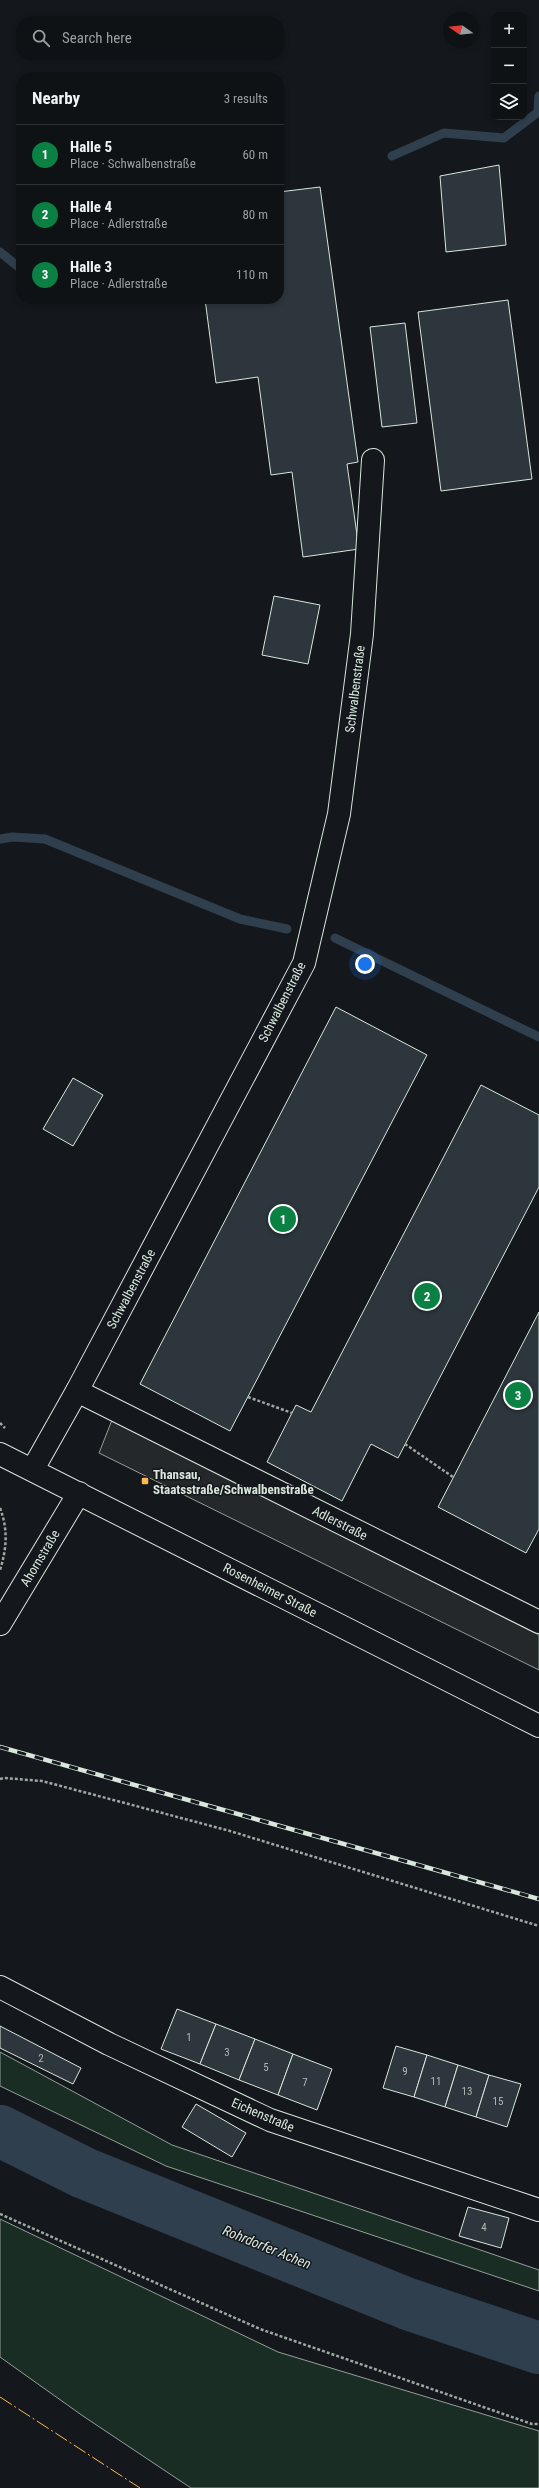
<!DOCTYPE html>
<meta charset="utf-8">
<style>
body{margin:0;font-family:"Roboto Condensed",sans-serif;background:#1d2022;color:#f1f3f6}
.controls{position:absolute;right:12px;top:12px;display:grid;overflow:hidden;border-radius:8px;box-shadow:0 2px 6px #0003}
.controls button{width:36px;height:36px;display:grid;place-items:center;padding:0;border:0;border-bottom:1px solid #2f3234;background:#0f1215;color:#f1f3f6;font:20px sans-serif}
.compass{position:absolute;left:443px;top:12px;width:36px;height:36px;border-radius:50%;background:#0f1215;box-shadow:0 2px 6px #0003;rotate:284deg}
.you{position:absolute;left:365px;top:964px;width:14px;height:14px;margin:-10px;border:3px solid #fff;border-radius:50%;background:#1a73e8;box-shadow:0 0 0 6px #1a73e833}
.badge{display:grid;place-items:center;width:26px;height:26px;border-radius:50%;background:#0b8043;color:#fff;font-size:13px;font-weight:700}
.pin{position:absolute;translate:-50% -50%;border:2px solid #fff;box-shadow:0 1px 4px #0006}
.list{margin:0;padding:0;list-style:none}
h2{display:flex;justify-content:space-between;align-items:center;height:52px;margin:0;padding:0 16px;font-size:17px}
h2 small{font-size:13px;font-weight:400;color:#9b9ea0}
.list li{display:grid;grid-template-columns:26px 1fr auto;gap:12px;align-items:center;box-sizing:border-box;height:60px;padding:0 16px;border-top:1px solid #2f3234}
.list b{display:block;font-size:15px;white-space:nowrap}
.list p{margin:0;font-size:13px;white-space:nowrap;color:#9b9ea0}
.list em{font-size:13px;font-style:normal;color:#9b9ea0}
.icon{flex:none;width:22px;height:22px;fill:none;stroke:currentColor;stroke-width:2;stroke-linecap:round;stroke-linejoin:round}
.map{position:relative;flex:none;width:539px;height:2488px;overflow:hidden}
.search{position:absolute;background:#0f1215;box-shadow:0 2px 6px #0003;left:16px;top:16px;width:268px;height:44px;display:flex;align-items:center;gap:10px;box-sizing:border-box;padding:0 14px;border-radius:16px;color:#9b9ea0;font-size:15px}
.panel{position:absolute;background:#0f1215;box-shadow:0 2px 6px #0003;left:16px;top:72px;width:268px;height:232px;border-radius:16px}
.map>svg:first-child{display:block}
.green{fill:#1a2d24;stroke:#939e99}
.parking{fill:#24282b;stroke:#939e99}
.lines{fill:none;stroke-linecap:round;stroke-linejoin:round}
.stream{stroke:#2f3f4d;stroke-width:9}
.river{stroke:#2f3f4d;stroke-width:52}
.building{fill:#2c363c;stroke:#d8e6dc}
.minor-casing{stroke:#d8e6dc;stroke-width:24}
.major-casing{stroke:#d8e6dc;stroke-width:24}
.path{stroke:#9da8a2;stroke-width:2.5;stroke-dasharray:3 2;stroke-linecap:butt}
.minor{stroke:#14181c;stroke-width:22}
.major{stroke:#14181c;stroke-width:22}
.rail-casing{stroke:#d8e6dc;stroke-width:4.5}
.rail{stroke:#14181c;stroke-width:3;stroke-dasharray:9;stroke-linecap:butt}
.power{stroke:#ffb74d;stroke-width:1;stroke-dasharray:14 3 2 3;stroke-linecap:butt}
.poi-dot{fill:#ffb74d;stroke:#14181c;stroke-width:1.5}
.labels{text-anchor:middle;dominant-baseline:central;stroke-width:3;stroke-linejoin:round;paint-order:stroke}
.number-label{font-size:11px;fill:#adbab4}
.street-label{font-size:13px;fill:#d8e6dc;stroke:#14181c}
.poi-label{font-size:13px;font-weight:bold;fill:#d8e6dc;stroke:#14181c;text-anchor:start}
.water-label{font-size:14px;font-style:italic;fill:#d8e6dc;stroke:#14181c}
</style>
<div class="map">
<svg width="539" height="2488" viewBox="0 0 539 2488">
<rect width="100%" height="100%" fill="#14181c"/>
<g class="green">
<polygon points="0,2052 172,2145 539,2270 539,2291 166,2166 0,2086"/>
<polygon points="0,2219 278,2352 539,2431 539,2488 191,2488 83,2416 0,2357"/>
</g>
<polygon class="parking" points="112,1420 539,1635 539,1670 99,1453"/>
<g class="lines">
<g class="stream">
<polyline points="392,156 444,133 504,138 538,112 539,96"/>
<polyline points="0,252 21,269"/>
<polyline points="0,839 12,837 45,839 240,919 287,929"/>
<polyline points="335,938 539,1037"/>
</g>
<polyline class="river" points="0,2131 84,2173 408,2304 539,2348"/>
</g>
<g class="building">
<polygon points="499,165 506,245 446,252 440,176"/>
<polygon points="320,187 358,462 347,464 359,549 303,557 292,472 271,475 258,377 216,383 205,299 279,299 279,192"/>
<polygon points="508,300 532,479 441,491 418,312"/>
<polygon points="405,323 417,423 382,427 370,327"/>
<polygon points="274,596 320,605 308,664 262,655"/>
<polygon points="336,1007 427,1055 230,1431 140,1384"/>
<polygon points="73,1078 103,1095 73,1146 43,1129"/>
<polygon points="481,1085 539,1115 539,1187 398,1458 371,1444 342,1501 267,1462 296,1405 311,1412"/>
<polygon points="539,1312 539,1529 526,1553 438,1507"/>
<polygon points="177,2009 216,2024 200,2064 161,2049"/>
<polygon points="216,2024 255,2039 239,2080 200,2064"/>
<polygon points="0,2026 81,2068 73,2084 0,2048"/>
<polygon points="255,2039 293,2054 278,2095 239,2080"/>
<polygon points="396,2046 427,2055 414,2097 383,2088"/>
<polygon points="293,2054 332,2069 317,2110 278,2095"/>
<polygon points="427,2055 458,2065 445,2107 414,2097"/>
<polygon points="458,2065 489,2075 476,2117 445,2107"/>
<polygon points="489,2075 521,2084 507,2127 476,2117"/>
<polygon points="196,2104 246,2133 232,2157 182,2127"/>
<polygon points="468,2207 509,2218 501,2248 459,2236"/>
</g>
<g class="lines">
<defs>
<g id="minor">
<polyline points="77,1391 539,1622"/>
<polyline points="33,1469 77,1391 304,963 339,814 362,634 373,460"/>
<polyline points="0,1624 79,1493"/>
<polyline points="0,1987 109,2044 270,2120 539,2210"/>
</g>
<polyline id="major" points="0,1454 539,1726"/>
</defs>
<use href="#minor" class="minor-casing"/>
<use href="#major" class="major-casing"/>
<g class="path">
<polyline points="248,1397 292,1413"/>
<polyline points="0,1423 5,1428"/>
<polyline points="405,1444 453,1477"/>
<path d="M0,1508C8,1529 7,1548 0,1570"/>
<polyline points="0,1779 4,1778 42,1781 230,1831 539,1926"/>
<polyline points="0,2214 260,2329 532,2424 539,2424"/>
</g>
<use href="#minor" class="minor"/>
<use href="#major" class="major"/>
<defs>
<polyline id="rail" points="0,1747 539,1899"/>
</defs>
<use href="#rail" class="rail-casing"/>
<use href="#rail" class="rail"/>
<polyline class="power" points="0,2397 140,2488"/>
</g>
<rect class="poi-dot" x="141" y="1477" width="8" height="8" rx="2"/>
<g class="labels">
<g class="number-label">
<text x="189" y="2037">1</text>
<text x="227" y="2052">3</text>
<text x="41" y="2058">2</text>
<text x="266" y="2067">5</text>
<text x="405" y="2071">9</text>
<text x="436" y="2081">11</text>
<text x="305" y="2082">7</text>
<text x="467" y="2091">13</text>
<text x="498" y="2101">15</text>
<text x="484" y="2227">4</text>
</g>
<g class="street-label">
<text transform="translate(355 689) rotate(-83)">Schwalbenstraße</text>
<text transform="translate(282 1002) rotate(-63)">Schwalbenstraße</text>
<text transform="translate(131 1289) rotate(-62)">Schwalbenstraße</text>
<text transform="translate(340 1523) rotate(27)">Adlerstraße</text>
<text transform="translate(40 1558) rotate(-59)">Ahornstraße</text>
<text transform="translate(270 1590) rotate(27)">Rosenheimer Straße</text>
<text transform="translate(263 2115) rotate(23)">Eichenstraße</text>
</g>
<g class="poi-label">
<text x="153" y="1474">Thansau,<tspan x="153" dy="15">Staatsstraße/Schwalbenstraße</tspan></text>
</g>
<g class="water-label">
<text transform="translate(267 2247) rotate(22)">Rohrdorfer Achen</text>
</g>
</g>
</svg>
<div class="controls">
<button>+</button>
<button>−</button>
<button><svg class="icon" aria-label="layers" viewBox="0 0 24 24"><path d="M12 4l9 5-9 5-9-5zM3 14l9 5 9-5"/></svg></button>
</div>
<svg class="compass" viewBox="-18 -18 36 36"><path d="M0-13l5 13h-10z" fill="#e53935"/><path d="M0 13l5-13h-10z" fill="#9b9ea0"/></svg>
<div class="you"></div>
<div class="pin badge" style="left:283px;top:1219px">1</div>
<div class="pin badge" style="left:427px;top:1296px">2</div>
<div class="pin badge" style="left:518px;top:1395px">3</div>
<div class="search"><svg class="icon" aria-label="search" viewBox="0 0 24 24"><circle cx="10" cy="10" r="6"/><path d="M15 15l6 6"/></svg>Search here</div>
<section class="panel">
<h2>Nearby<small>3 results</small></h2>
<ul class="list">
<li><span class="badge">1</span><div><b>Halle 5</b><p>Place · Schwalbenstraße</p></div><em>60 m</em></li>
<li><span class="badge">2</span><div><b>Halle 4</b><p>Place · Adlerstraße</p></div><em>80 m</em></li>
<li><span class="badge">3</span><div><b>Halle 3</b><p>Place · Adlerstraße</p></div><em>110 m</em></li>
</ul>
</section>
</div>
